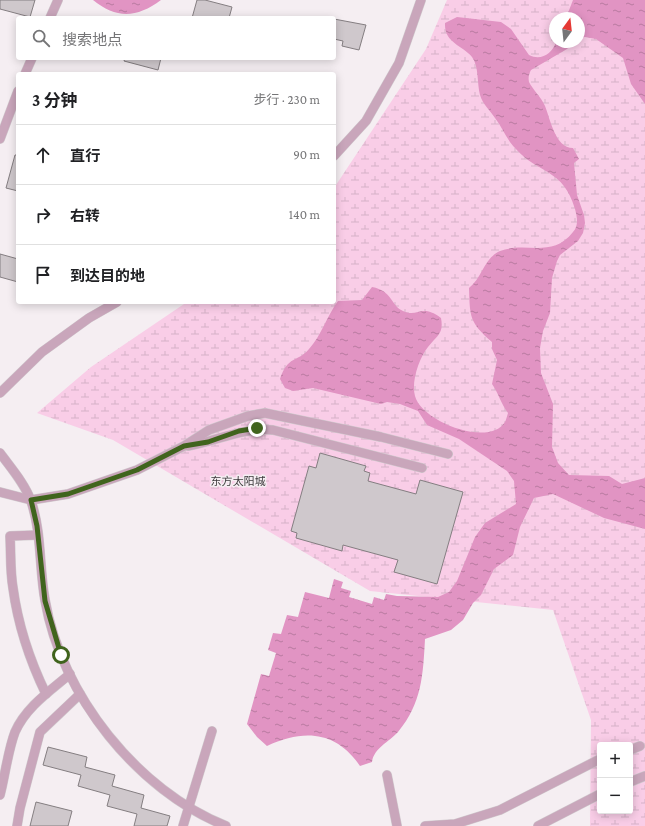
<!DOCTYPE html>
<html lang="zh">
<meta charset="utf-8">
<style>
body{margin:0;font-family:"Crimson Pro","Noto Sans SC",serif;background:#f6f6f6;color:#202124}
.controls{position:absolute;right:12px;bottom:12px;display:grid;overflow:hidden;border-radius:4px;box-shadow:0 2px 10px #0003}
.controls button{width:36px;height:36px;display:grid;place-items:center;padding:0;border:0;border-bottom:1px solid #e0e0e0;background:#fff;color:#202124;font:20px sans-serif}
.compass{position:absolute;left:549px;top:12px;width:36px;height:36px;border-radius:50%;background:#fff;box-shadow:0 2px 10px #0003;rotate:15deg}
.stop{position:absolute;width:12px;height:12px;margin:-9px;border:3px solid #40641d;border-radius:50%;background:#fff}
.stop.end{background:#40641d;border-color:#fff;box-shadow:0 1px 4px #0008}
.list{margin:0;padding:0;list-style:none}
h2{display:flex;justify-content:space-between;align-items:center;height:52px;margin:0;padding:0 16px;font-size:17px}
h2 small{font-size:13px;font-weight:400;color:#757577}
.list li{display:grid;grid-template-columns:26px 1fr auto;gap:12px;align-items:center;box-sizing:border-box;height:60px;padding:0 16px;border-top:1px solid #e0e0e0}
.list b{display:block;font-size:15px;white-space:nowrap}
.list em{font-size:13px;font-style:normal;color:#757577}
.icon{flex:none;width:22px;height:22px;fill:none;stroke:currentColor;stroke-width:2;stroke-linecap:round;stroke-linejoin:round}
.map{position:relative;flex:none;width:645px;height:826px;overflow:hidden}
.search{position:absolute;background:#fff;box-shadow:0 2px 10px #0003;left:16px;top:16px;width:320px;height:44px;display:flex;align-items:center;gap:10px;box-sizing:border-box;padding:0 14px;border-radius:4px;color:#757577;font-size:15px}
.panel{position:absolute;background:#fff;box-shadow:0 2px 10px #0003;left:16px;top:72px;width:320px;height:232px;border-radius:4px}
.map>svg:first-child{display:block}
.wetland{fill:url(#wetland-marsh);fill-rule:evenodd}
.water{fill:url(#water-ripples)}
.building{fill:#cfc8cc;stroke:#847e81}
.lines{fill:none;stroke-linecap:round;stroke-linejoin:round}
.street-casing{stroke:#d0cace;stroke-width:10}
.street{stroke:#c9a6bb;stroke-width:9}
.route{stroke:#40641d;stroke-width:5}
.labels{text-anchor:middle;dominant-baseline:central;stroke-width:3;stroke-linejoin:round;paint-order:stroke}
.neighbourhood-label{font-size:11px;fill:#3d3a3c;stroke:#f5eef2}
</style>
<div class="map">
<svg width="645" height="826" viewBox="0 0 645 826">
<defs>
<pattern id="wetland-marsh" width="20" height="14" patternUnits="userSpaceOnUse"><rect width="20" height="14" fill="#f9cde7"/><path d="M1 5h8M5 5V1M11 12h8M15 12V8" fill="none" stroke="#d6b1c7"/></pattern>
<pattern id="water-ripples" width="26" height="14" patternUnits="userSpaceOnUse"><rect width="26" height="14" fill="#e194c3"/><path d="M2 4q2-2 4 0t4 0M15 11q2-2 4 0t4 0" fill="none" stroke="#b87aa0"/></pattern>
</defs>
<rect width="100%" height="100%" fill="#f5eef2"/>
<path class="wetland" d="M447,0H645V826H590L591,720L553,610L370,591L113,440L37,413L91,367L187,302H334V188L426,49ZM555,18H579V42H555ZM600,745H630V811H600Z"/>
<g class="water">
<path d="M93,0H161C137,18 116,19 93,0Z"/>
<polygon points="573,0 645,0 645,104 631,84 623,58 596,39 585,37 579,38 579,18 566,18"/>
<path d="M457,17L501,22L511,29L529,55C541,61 552,54 556,42H574L567,49L531,70C529,74 528,77 529,82C533,90 541,97 545,106C550,118 555,148 573,148L579,159L574,163L577,195L584,215L585,223L583,233L578,241L560,255L557,261L552,278L550,313L543,331L540,348L541,373L553,404L552,447L558,463L569,475L609,476L622,484L645,478V529L604,518L553,494L534,498L520,527L513,555L494,569L481,595L473,603L463,620L451,630L425,639C423,675 422,703 398,732C389,742 374,748 372,762L360,766C336,731 304,729 267,746L257,737L247,724L261,674L269,676L276,653L268,650L273,633L281,634L287,615L298,617L305,592L329,598L334,579L343,582L341,588L351,591L349,597L372,604L374,597L384,600L386,594L397,596L438,597L449,592L457,581L475,537L485,523L516,504L514,481L507,471L459,439L427,425L418,411L400,404L387,402L381,404L313,388L293,391L285,388L280,379C288,355 297,363 309,349C321,336 327,316 338,301L362,300L372,287C393,291 390,305 403,311C418,318 421,303 441,318C444,334 437,335 428,347C419,358 411,382 415,396C421,421 489,448 505,422C506,420 507,416 508,413C501,404 499,394 492,384L497,360L492,349V342C469,322 470,317 469,288C482,278 484,258 500,251C526,241 552,259 573,232C579,225 577,217 575,209C563,168 539,175 515,148C507,140 502,127 495,118C490,110 483,105 480,95C477,84 479,66 472,57C462,45 444,43 445,23Z"/>
</g>
<g class="building">
<polygon points="0,0 35,0 30,17 0,9"/>
<polygon points="197,0 205,0 232,7 229,18 192,18"/>
<polygon points="334,19 366,25 359,50 342,46 343,41 334,39"/>
<polygon points="125,58 161,58 158,70 124,61"/>
<polygon points="15,155 18,155 18,191 6,188"/>
<polygon points="0,254 18,259 18,282 0,277"/>
<polygon points="320,453 366,466 364,471 370,473 368,481 416,494 420,480 463,492 437,584 394,572 398,560 343,545 342,551 296,538 297,533 291,531 309,466 316,468"/>
<polygon points="48,747 87,757 85,767 115,775 112,786 144,795 141,808 170,816 167,826 134,826 137,814 107,806 110,795 78,786 81,775 43,765"/>
<polygon points="36,802 72,811 68,826 30,826"/>
</g>
<g class="lines">
<defs>
<g id="street">
<polyline points="50,18 58,0"/>
<polyline points="25,74 32,58"/>
<polyline points="0,139 18,91"/>
<polyline points="334,156 366,121 399,63 421,0"/>
<polyline points="0,393 42,352 89,318 117,302"/>
<path d="M188,446C217,441 243,427 273,430L422,468"/>
<path d="M0,453C11,468 25,484 31,501C42,533 39,568 45,600C61,695 138,791 226,826"/>
<polyline points="0,492 31,500 68,494 137,470 184,446 209,430 248,416 265,413 381,437 448,454"/>
<path d="M38,535L10,536C11,553 10,571 13,588C18,625 30,661 46,694"/>
<polyline points="630,750 640,746"/>
<polyline points="387,775 397,826"/>
<polyline points="630,782 645,776"/>
<path d="M0,795C5,776 8,750 15,732C26,707 50,691 70,674"/>
<polyline points="17,826 20,808 40,732 80,694"/>
<polyline points="183,826 212,731"/>
<polyline points="425,826 455,824 500,810 600,759"/>
<polyline points="538,826 600,794"/>
</g>
</defs>
<use href="#street" class="street-casing"/>
<use href="#street" class="street"/>
</g>
<g class="lines">
<polyline class="route" points="61,655 45,601 37,526 31,500 68,494 137,470 184,446 208,442 239,431 257,428"/>
</g>
<g class="labels">
<g class="neighbourhood-label">
<text x="238" y="481">东方太阳城</text>
</g>
</g>
</svg>
<div class="controls">
<button>+</button>
<button>−</button>
</div>
<svg class="compass" viewBox="-18 -18 36 36"><path d="M0-13l5 13h-10z" fill="#e53935"/><path d="M0 13l5-13h-10z" fill="#757577"/></svg>
<div class="stop" style="left:61px;top:655px"></div>
<div class="stop end" style="left:257px;top:428px"></div>
<div class="search"><svg class="icon" aria-label="search" viewBox="0 0 24 24"><circle cx="10" cy="10" r="6"/><path d="M15 15l6 6"/></svg>搜索地点</div>
<section class="panel">
<h2>3 分钟<small>步行 · 230 m</small></h2>
<ul class="list">
<li><svg class="icon" aria-label="ahead" viewBox="0 0 24 24"><path d="M12 20V5M6 11l6-6 6 6"/></svg><div><b>直行</b></div><em>90 m</em></li>
<li><svg class="icon" aria-label="right" viewBox="0 0 24 24"><path d="M7 20v-9h11M14 6l5 5-5 5"/></svg><div><b>右转</b></div><em>140 m</em></li>
<li><svg class="icon" aria-label="arrive" viewBox="0 0 24 24"><path d="M6 21V4h12l-3 4 3 4H6"/></svg><div><b>到达目的地</b></div></li>
</ul>
</section>
</div>
